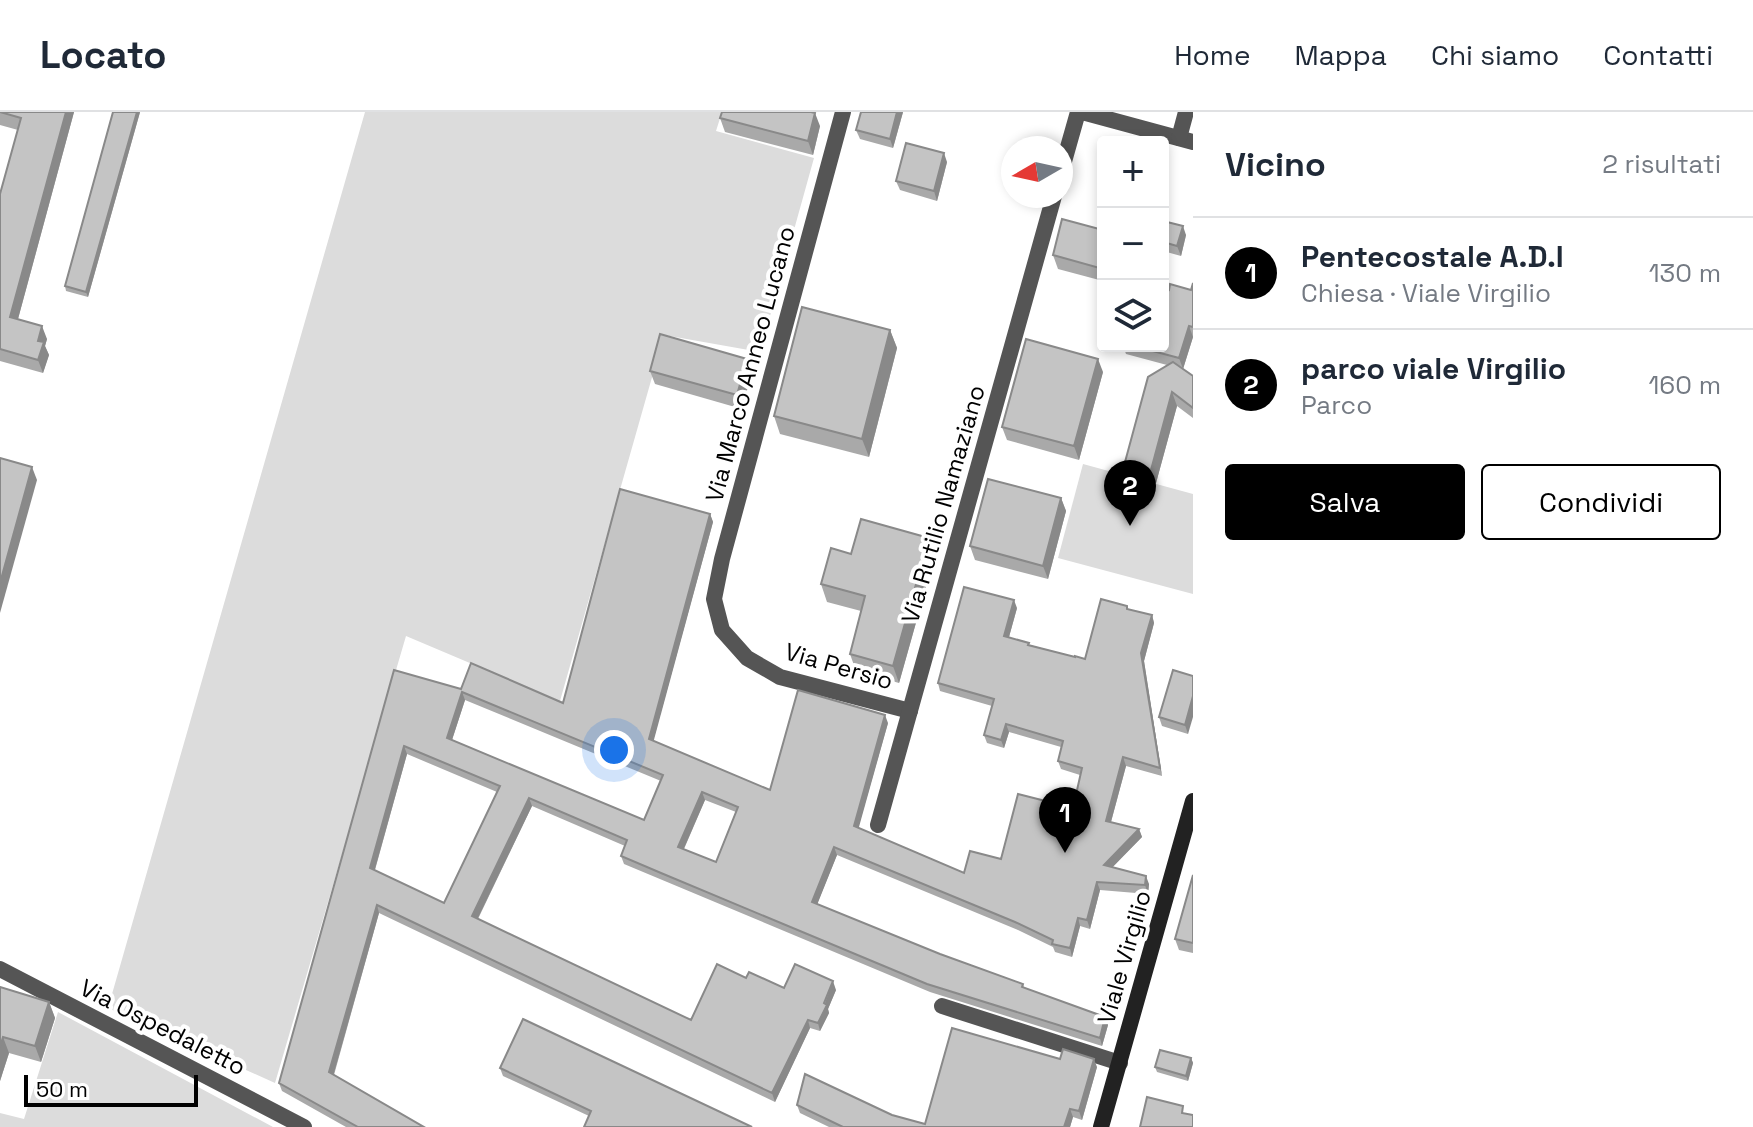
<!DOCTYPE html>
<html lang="it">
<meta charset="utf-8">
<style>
body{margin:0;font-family:"Space Grotesk",sans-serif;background:#f6f6f7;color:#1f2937}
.controls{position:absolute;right:24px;top:24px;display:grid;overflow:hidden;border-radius:8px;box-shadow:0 4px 12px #0003}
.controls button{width:72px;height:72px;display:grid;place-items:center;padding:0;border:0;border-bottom:2px solid #e0e1e3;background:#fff;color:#1f2937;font:40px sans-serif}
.compass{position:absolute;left:1001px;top:24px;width:72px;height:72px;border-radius:50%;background:#fff;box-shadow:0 4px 12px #0003;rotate:261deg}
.scale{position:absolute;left:24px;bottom:20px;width:174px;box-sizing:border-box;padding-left:8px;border:4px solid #000;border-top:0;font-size:22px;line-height:28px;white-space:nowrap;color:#000;-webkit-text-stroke:6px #fff;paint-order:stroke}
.you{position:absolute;left:614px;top:638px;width:28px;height:28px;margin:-20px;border:6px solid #fff;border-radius:50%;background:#1a73e8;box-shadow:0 0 0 12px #1a73e833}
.badge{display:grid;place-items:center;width:52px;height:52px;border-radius:50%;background:#000;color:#fff;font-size:26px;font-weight:700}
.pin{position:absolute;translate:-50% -66px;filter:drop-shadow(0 2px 4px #0008)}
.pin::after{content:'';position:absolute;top:42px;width:28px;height:24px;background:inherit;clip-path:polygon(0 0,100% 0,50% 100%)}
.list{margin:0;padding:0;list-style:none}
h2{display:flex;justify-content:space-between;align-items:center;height:104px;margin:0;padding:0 32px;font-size:34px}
h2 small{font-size:26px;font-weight:400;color:#747a83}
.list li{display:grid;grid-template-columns:52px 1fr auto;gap:24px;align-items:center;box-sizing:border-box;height:112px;padding:0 32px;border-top:2px solid #e0e1e3}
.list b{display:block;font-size:30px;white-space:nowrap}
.list p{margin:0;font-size:26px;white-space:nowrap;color:#747a83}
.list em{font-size:26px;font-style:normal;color:#747a83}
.actions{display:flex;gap:16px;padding:24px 32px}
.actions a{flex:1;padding:18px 0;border:2px solid #000;border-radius:8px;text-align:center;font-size:28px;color:#000}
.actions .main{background:#000;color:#fff}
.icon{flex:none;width:44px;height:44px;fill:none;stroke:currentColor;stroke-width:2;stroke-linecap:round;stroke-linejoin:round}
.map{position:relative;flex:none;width:1193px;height:1015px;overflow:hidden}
header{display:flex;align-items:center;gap:48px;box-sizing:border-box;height:112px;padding:0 40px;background:#fff;border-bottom:2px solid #e0e1e3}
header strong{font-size:38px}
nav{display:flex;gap:44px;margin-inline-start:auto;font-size:28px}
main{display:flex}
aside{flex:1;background:#fff}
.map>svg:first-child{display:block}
.green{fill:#dcdcdc}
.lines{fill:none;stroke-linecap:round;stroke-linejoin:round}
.street{stroke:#555;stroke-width:16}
.secondary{stroke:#222;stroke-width:16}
.wall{fill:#a9a9a9;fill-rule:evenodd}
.shaded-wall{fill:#898989}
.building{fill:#c4c4c4;stroke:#898989;stroke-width:2;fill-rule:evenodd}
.labels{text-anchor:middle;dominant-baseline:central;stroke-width:8;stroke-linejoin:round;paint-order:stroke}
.street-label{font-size:24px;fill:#000;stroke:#fff}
</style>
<header>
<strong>Locato</strong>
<nav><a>Home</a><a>Mappa</a><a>Chi siamo</a><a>Contatti</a></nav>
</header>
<main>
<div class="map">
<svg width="1193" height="1015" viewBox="0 0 1193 1015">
<rect width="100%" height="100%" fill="#fff"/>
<g class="green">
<polygon points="365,0 722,0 716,19 814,46 760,240 664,223 560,589 406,524 275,971 108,896"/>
<polygon points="1083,352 1193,382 1193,482 1058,446"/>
<polygon points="58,900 273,1015 0,1015 0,1001 24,1007"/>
</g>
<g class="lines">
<g class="street">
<polyline points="843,0 722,447 714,487 722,518 747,546 780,565 910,599"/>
<polyline points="1082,0 1193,30"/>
<polyline points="1179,26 1186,0"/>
<polyline points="1061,60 1078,0"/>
<polyline points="878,713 1054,84"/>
<polyline points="0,857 304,1015"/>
<polyline points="942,894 1120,951"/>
</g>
<polyline class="secondary" points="1101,1015 1193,689"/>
</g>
<g class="wall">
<polygon points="0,0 74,0 18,207 47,227 45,234 49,243 43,261 0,249 0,82 18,18 0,13"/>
<polygon points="113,0 140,0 88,185 66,179 65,174"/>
<polygon points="903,0 893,36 860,27 856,18"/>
<polygon points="720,6 820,14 813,43 725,20"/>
<polygon points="947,50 937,89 900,78 896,69"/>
<polygon points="1163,109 1186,123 1181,144 1163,139"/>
<polygon points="1103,118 1103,169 1058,157 1053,143"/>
<polygon points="1193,171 1193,225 1183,257 1193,264 1193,306 1177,294 1156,371 1130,364 1125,350 1167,253 1126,242 1123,234 1163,234 1169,178 1191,178"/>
<polygon points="890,218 897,236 869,345 780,322 774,304"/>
<polygon points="747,247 752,260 742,297 655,272 650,259"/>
<polygon points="1103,260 1079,348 1007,328 1002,315"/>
<polygon points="1061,386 1066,399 1048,467 975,448 970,434"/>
<path d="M710,402L713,410L653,629L770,678L888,611L858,716L964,761L1001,747L1073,696L1080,663L1061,657L1058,649L1061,635L1009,620L1004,636L987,631L984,623L992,594L940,579L938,571L1017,496L1009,525L1030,533L1075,545L1085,547L1127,494L1128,497L1152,503L1154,511L1144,549L1162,664L1126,654L1111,710L1139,717L1142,725L1112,755L1149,772L1148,782L1100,778L1090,817L1080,814L1072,845L1055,840L1053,835L1018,818L837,743L817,792L940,842L1023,872L1024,876L1105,905L1108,913L1102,934L930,880L624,752L621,744L625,734L532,694L478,807L691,908L746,866L784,876L836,878L828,897L829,901L820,919L810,916L775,990L379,801L334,963L424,1015H346L282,979L279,971L394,558L461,577L563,591ZM465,588L661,669L644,708L452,628ZM407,642L497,680L444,791L375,758ZM705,688L736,700L716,750L684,737Z"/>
<polygon points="929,426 935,443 899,571 856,559 850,542 861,499 827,490 821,472 851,442"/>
<polygon points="1193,564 1188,622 1162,614 1159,605"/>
<polygon points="1193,763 1193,841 1179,838 1175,827"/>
<polygon points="0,875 49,890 55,906 41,950 9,941 0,969"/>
<polygon points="1191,946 1193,951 1188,969 1157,960 1155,955"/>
<polygon points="1060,947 1097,955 1082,1008 1073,1005 1070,1015 829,1015 800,1001 797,993 892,1003 925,1012"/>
<polygon points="500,956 752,1015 589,1004 503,964"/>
</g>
<g class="shaded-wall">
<polygon points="66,0 74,0 15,218 10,205"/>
<polygon points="137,0 140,0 88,185 86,180"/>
<polygon points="897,0 903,0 893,36 890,27"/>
<polygon points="815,1 820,14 813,43 808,29"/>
<polygon points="944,41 947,50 937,89 934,79"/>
<polygon points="1183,114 1186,123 1181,144 1177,134"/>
<polygon points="42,214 47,227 45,234 49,243 43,261 38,248 38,229"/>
<polygon points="1189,214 1193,225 1183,257 1179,246"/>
<polygon points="890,218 897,236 869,345 862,327"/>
<polygon points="747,247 752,260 742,297 737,283"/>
<polygon points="1098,247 1103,260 1079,348 1074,334"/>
<polygon points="1172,280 1177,294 1156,371 1151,358"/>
<polygon points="32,355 37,368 0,501 0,471"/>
<polygon points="1061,386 1066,399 1048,467 1043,454"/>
<polygon points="710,402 713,410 652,635 649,627"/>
<polygon points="929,426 935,443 899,571 893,554"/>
<polygon points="1014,488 1017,496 1007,532 1004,524"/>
<polygon points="1152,503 1154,511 1144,549 1162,664 1160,656 1141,541"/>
<polygon points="462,580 465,588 450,634 447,626"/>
<polygon points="1193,584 1193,605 1188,622 1185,613"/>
<polygon points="885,603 888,611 857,722 854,714"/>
<polygon points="1006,612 1009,620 1004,636 1001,628"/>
<polygon points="404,634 407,642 373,764 370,756"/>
<polygon points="1123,645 1126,654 1109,717 1106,709"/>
<polygon points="702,680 705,688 681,743 678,735"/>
<polygon points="529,686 532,694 475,812 472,804"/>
<polygon points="1139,717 1142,725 1107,761 1104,753"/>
<polygon points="834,735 837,743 815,798 812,790"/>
<polygon points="1146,764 1149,772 1148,782 1145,773"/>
<polygon points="1097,770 1100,778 1090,817 1087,808"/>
<polygon points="377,793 379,801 332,968 329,960"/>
<polygon points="1078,806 1080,814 1072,845 1070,836"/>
<polygon points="833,869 836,878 828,897 829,901 820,919 818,911"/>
<polygon points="49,890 55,906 41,950 35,934"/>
<polygon points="1105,905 1108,913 1102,934 1100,926"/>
<polygon points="808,908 810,916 775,990 772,981"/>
<polygon points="3,925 9,941 0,969 0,935"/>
<polygon points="1191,946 1193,951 1188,969 1186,964"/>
<polygon points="1094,947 1097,955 1082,1008 1079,999"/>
<polygon points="1070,997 1073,1005 1070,1015 1064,1015"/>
</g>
<g class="building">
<polygon points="0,0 66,0 10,205 42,214 38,229 44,230 38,248 0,237 0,82 21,6"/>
<polygon points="113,0 137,0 86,180 65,174"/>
<polygon points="722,0 811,0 815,1 808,29 720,6"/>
<polygon points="861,0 897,0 890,27 856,18"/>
<polygon points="906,31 944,41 934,79 896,69"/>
<polygon points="1062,107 1103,118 1103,157 1053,143"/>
<polygon points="1163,109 1183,114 1177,134 1163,130"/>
<polygon points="1193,171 1193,215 1189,214 1179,246 1134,234 1163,234 1163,177 1169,178 1170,172 1191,178"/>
<polygon points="802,195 890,218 862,327 774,304"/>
<polygon points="660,222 747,247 737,283 650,259"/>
<polygon points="1026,227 1098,247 1074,334 1002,315"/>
<polygon points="1173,250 1193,264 1193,296 1172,280 1151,358 1125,350 1148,265"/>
<polygon points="0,346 32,355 0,471"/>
<polygon points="988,367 1061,386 1043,454 970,434"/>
<path d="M620,377L710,402L649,627L770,678L798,578L885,603L854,714L964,761L970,739L1001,747L1018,682L1073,696L1082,656L1058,649L1063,629L1006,612L1001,628L984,623L994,587L938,571L964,475L1014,488L1004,524L1029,531L1028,533L1075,545V544L1085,547L1101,487L1127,494V497L1152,503L1141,541L1160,656L1123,645L1106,709L1139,717L1104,753L1146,764L1145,773L1097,770L1087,808L1078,806L1070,836L1052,832L1053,828L1015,810L834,735L812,790L940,842L1023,872L1022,875L1105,905L1100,926L927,872L661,761L621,744L627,728L529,686L472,804L691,908L717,852L746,866L749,860L784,876L795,852L833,869L824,891L827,893L818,911L808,908L772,981L377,793L329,960L424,1015H358L279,971L394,558L461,577L471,551L563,591ZM462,580L663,663L644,708L447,626ZM404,634L500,674L444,791L370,756ZM702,680L738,695L716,750L678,735Z"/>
<polygon points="861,407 929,426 893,554 850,542 865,484 821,472 831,436 851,442"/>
<polygon points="1173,558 1193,564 1193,584 1185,613 1159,605"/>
<polygon points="1193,763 1193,831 1175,827"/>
<polygon points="0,875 49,890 35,934 3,925 0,935"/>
<polygon points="523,907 752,1015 584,1015 591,999 500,956"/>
<polygon points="952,916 1060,947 1063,937 1094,947 1079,999 1070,997 1064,1015 843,1015 797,993 805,962 892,1003 925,1012"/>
<polygon points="1160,938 1191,946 1186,964 1155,955"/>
<polygon points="1147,985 1183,994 1182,1001 1193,1003 1193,1015 1140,1015"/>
</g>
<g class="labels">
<g class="street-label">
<text transform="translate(750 252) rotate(-75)">Via Marco Anneo Lucano</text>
<text transform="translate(943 392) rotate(-74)">Via Rutilio Namaziano</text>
<text transform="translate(839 554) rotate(16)">Via Persio</text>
<text transform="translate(1124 845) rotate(-74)">Viale Virgilio</text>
<text transform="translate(163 915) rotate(27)">Via Ospedaletto</text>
</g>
</g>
</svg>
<div class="controls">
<button>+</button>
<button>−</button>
<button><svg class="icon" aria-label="layers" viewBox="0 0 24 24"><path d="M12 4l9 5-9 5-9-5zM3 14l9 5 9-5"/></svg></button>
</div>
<svg class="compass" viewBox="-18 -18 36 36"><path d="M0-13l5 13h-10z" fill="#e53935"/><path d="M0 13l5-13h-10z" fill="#747a83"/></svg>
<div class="scale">50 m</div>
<div class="you"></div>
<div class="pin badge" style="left:1065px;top:741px">1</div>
<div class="pin badge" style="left:1130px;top:414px">2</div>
</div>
<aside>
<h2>Vicino<small>2 risultati</small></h2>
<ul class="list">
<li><span class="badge">1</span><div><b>Pentecostale A.D.I</b><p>Chiesa · Viale Virgilio</p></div><em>130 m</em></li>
<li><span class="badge">2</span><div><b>parco viale Virgilio</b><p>Parco</p></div><em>160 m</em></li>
</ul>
<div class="actions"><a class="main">Salva</a><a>Condividi</a></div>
</aside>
</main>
